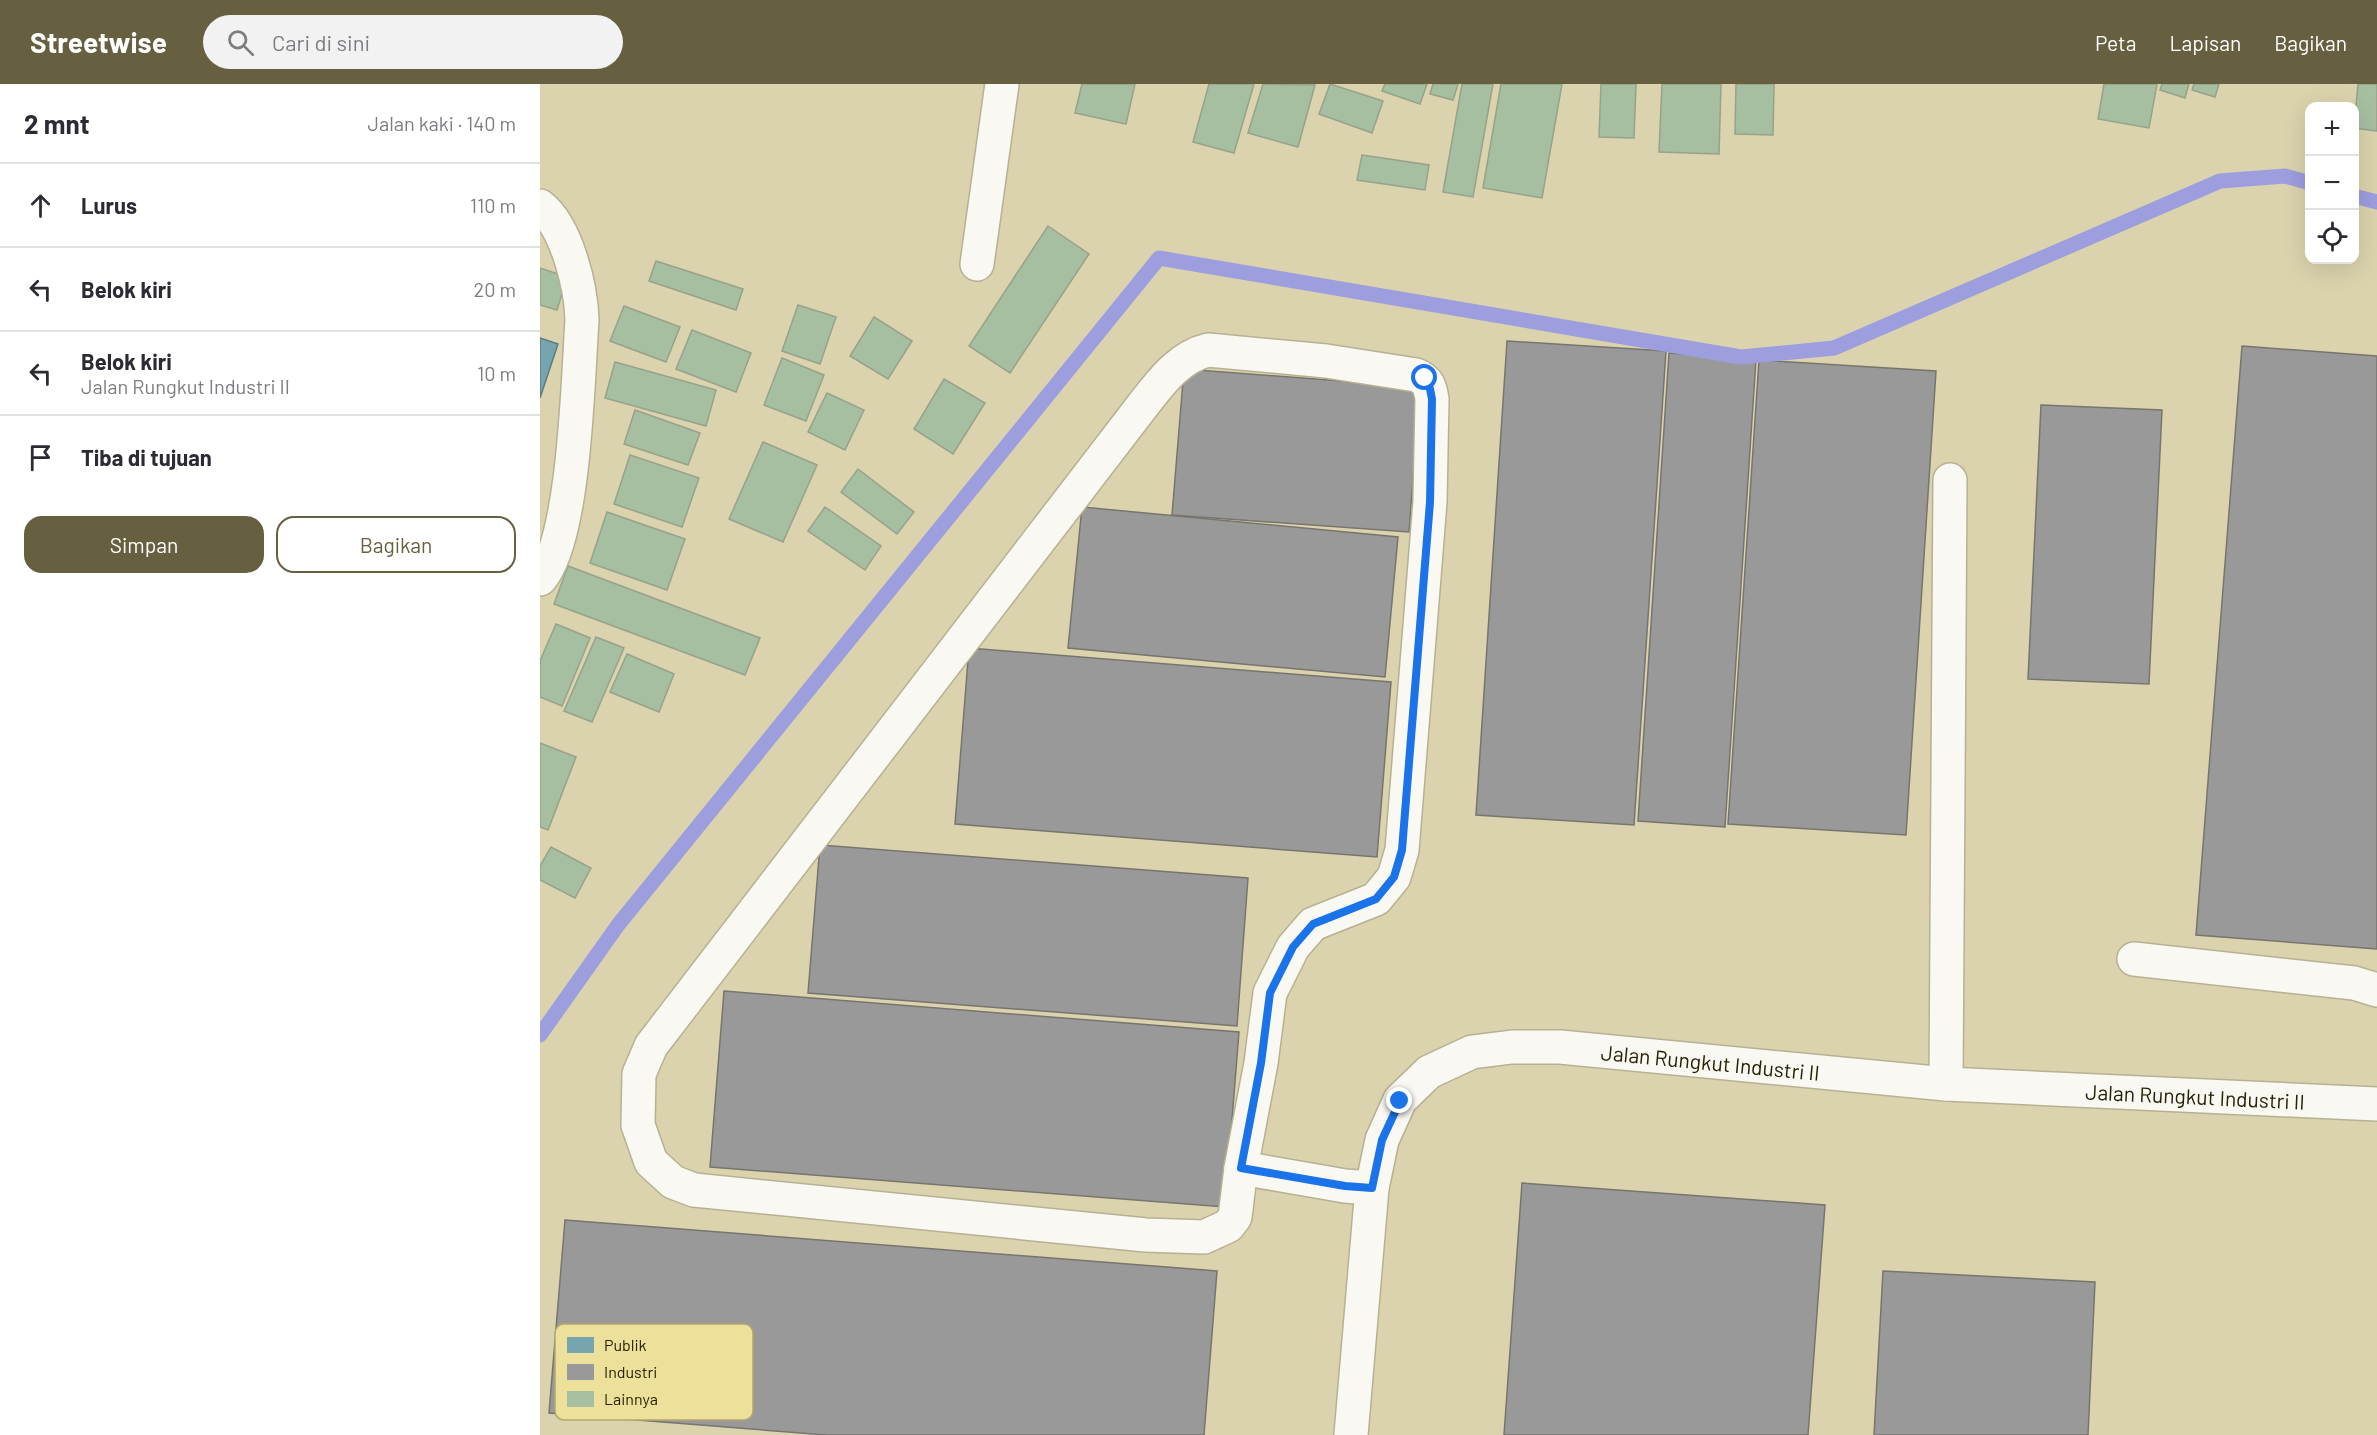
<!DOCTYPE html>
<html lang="id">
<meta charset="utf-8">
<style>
body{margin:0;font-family:Barlow,sans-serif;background:#f2f2f3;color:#2b2b33}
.controls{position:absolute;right:18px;top:18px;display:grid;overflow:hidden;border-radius:12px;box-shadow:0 6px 24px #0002}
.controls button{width:54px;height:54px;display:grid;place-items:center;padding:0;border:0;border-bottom:2px solid #e1e1e2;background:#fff;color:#2b2b33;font:30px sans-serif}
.stop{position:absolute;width:18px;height:18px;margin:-14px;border:4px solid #1a73e8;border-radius:50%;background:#fff}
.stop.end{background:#1a73e8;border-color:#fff;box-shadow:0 2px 6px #0008}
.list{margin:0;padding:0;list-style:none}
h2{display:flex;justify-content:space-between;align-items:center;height:78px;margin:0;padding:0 24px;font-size:26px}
h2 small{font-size:20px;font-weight:400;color:#7c7c81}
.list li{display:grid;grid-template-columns:39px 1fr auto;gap:18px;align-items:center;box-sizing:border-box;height:84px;padding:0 24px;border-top:2px solid #e1e1e2}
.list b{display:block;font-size:22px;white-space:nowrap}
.list p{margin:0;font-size:20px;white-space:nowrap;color:#7c7c81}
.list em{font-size:20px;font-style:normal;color:#7c7c81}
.actions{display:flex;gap:12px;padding:18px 24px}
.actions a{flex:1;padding:14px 0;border:2px solid #665f40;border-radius:18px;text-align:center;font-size:21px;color:#665f40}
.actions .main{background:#665f40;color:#fff}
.icon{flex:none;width:33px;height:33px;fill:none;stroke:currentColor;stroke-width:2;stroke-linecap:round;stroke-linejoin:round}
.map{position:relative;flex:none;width:1837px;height:1351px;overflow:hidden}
header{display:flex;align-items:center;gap:36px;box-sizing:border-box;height:84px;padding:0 30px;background:#665f40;color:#fff}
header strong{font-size:28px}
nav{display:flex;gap:33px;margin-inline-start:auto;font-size:21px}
.search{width:420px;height:54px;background:#f2f2f3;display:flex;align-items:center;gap:15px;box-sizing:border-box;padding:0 21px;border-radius:33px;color:#7c7c81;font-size:22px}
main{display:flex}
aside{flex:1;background:#fff}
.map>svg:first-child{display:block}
.public{fill:#76a5af;stroke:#5e7d7c;stroke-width:1.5}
.industry{fill:#999;stroke:#77756d;stroke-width:1.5}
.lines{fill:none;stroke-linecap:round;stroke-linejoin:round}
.stream{stroke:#9c9ede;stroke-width:15}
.building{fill:#a6bfa0;stroke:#97a28a;stroke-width:1.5}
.minor-casing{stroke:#b7b193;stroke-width:36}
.minor{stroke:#f9f8f3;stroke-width:33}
.route{stroke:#1a73e8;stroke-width:8}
.labels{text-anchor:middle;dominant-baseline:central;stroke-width:6;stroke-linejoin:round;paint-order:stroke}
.street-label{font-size:21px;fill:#272105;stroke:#ede09a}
.key{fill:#ede09a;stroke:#b2a76d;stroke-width:1.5}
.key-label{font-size:16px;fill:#272105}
</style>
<header>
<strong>Streetwise</strong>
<div class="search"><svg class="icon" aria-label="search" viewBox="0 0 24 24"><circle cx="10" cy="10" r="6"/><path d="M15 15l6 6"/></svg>Cari di sini</div>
<nav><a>Peta</a><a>Lapisan</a><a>Bagikan</a></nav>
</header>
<main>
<aside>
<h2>2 mnt<small>Jalan kaki · 140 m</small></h2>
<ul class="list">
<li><svg class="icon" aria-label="ahead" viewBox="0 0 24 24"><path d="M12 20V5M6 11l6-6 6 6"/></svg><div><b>Lurus</b></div><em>110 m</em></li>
<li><svg class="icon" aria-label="left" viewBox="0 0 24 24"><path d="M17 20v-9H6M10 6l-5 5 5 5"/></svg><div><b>Belok kiri</b></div><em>20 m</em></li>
<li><svg class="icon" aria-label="left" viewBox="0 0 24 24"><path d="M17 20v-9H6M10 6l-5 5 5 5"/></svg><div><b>Belok kiri</b><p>Jalan Rungkut Industri II</p></div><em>10 m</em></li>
<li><svg class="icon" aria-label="arrive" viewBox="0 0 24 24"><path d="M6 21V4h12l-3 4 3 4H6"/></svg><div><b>Tiba di tujuan</b></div></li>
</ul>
<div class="actions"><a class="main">Simpan</a><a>Bagikan</a></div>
</aside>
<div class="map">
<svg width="1837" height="1351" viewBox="0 0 1837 1351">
<rect width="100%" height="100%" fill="#dad3ad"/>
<polygon class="public" points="0,254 18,260 0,314"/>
<g class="industry">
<polygon points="967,257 1126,267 1094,741 936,731"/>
<polygon points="1702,262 1837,272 1837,865 1656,851"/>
<polygon points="1129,269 1216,275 1185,743 1098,737"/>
<polygon points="1219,276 1396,287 1366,751 1188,740"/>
<polygon points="644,285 880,303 869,448 632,431"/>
<polygon points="1501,321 1622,326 1609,600 1488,595"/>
<polygon points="542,423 858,453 845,593 528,564"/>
<polygon points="429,564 851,598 837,773 415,740"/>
<polygon points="280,761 708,794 697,942 268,909"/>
<polygon points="184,907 699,948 685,1123 170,1083"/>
<polygon points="982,1099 1285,1121 1268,1351 964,1351"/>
<polygon points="25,1136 677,1187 664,1351 286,1351 9,1329"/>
<polygon points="1343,1187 1555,1198 1548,1351 1334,1351"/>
</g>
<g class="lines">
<g class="stream">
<polyline points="1814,112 1837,118"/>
<polyline points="0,951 78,841 619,174 1201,273 1294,264 1680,97 1745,92 1770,99"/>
</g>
</g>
<g class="building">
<polygon points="542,0 595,0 586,40 535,29"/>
<polygon points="669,0 714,0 694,69 653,58"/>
<polygon points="723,0 775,1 758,63 708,49"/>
<polygon points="790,0 843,17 832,49 779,30"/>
<polygon points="845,0 887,0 880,20 842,7"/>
<polygon points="893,0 918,0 913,16 890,10"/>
<polygon points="922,0 953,0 933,113 903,108"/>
<polygon points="961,0 1022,0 1002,114 943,104"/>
<polygon points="1061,0 1096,0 1094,54 1059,53"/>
<polygon points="1122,0 1181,0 1179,70 1119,68"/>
<polygon points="1196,0 1234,0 1233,51 1195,50"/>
<polygon points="1564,0 1617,0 1609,44 1558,35"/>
<polygon points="1622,0 1649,0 1645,14 1620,6"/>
<polygon points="1654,0 1679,0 1675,13 1652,6"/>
<polygon points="1818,0 1837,0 1837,47 1814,44"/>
<polygon points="822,71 889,81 885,106 817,96"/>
<polygon points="508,142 549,170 470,289 429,262"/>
<polygon points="116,177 203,205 196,226 109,197"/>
<polygon points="0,184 27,193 17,226 0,221"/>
<polygon points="258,221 296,233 280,280 242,267"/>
<polygon points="84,222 140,243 126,278 70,257"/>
<polygon points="334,233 372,257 348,295 310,272"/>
<polygon points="152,246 211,269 196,308 136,285"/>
<polygon points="242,274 284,291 266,337 224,321"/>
<polygon points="75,278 176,306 166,342 65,314"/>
<polygon points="404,295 445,319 413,370 374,345"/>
<polygon points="287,309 324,326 305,366 268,348"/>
<polygon points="95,326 160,349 148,381 84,360"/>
<polygon points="223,358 277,381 243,458 189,435"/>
<polygon points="90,371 159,394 142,443 74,420"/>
<polygon points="318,385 374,428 357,450 301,408"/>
<polygon points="285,423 341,462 325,486 268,447"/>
<polygon points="67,428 145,455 127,506 50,479"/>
<polygon points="28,482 220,554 205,591 14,520"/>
<polygon points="16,540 50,554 22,622 0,613 0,577"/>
<polygon points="56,553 84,564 52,638 24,627"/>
<polygon points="87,570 134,590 119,628 70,608"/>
<polygon points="0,659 36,673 8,746 0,743"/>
<polygon points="11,763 51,784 35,814 0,796 0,782"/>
</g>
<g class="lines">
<defs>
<g id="minor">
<path d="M0,122C27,143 41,203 42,236C38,292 35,457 0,495"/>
<polyline points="437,180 462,0"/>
<path d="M668,266L786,277L876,291C888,296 890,302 892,315L890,418L862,766L854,793L836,815L773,840L753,863L730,909L721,979L701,1084L695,1133L688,1142L664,1153L606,1151L154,1106L133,1098L111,1078L98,1041L99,990L111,962L603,321C621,298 639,273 668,266Z"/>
<polyline points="1594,875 1814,899 1837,906"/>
<polyline points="1406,1000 1410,396"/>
<polyline points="701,1084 805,1102 832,1104"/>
<path id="s1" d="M811,1351L832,1104L842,1056L860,1016L889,988L932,968L972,963H1020L1406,1000L1837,1020"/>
</g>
</defs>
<use href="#minor" class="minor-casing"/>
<use href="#minor" class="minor"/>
</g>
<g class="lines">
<polyline class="route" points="860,1017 842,1056 832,1104 805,1102 701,1084 721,979 730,909 753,863 773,840 836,815 854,793 862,766 890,418 892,315 890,305 885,294"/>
</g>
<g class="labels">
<g class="street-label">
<text stroke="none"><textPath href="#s1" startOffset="668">Jalan Rungkut Industri II</textPath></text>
<text stroke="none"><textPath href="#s1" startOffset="1154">Jalan Rungkut Industri II</textPath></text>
</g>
</g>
<rect x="15" y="1240" width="198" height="96" rx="9" class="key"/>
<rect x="27" y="1253" width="27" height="16" fill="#76a5af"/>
<rect x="27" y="1280" width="27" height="16" fill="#999"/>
<rect x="27" y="1307" width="27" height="16" fill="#a6bfa0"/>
<g class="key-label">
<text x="64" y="1267">Publik</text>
<text x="64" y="1294">Industri</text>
<text x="64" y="1321">Lainnya</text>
</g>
</svg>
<div class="controls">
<button>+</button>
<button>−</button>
<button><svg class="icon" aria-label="locate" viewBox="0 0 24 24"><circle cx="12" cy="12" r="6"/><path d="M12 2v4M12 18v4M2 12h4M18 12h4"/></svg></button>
</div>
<div class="stop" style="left:885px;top:294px"></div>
<div class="stop end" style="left:860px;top:1017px"></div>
</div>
</main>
